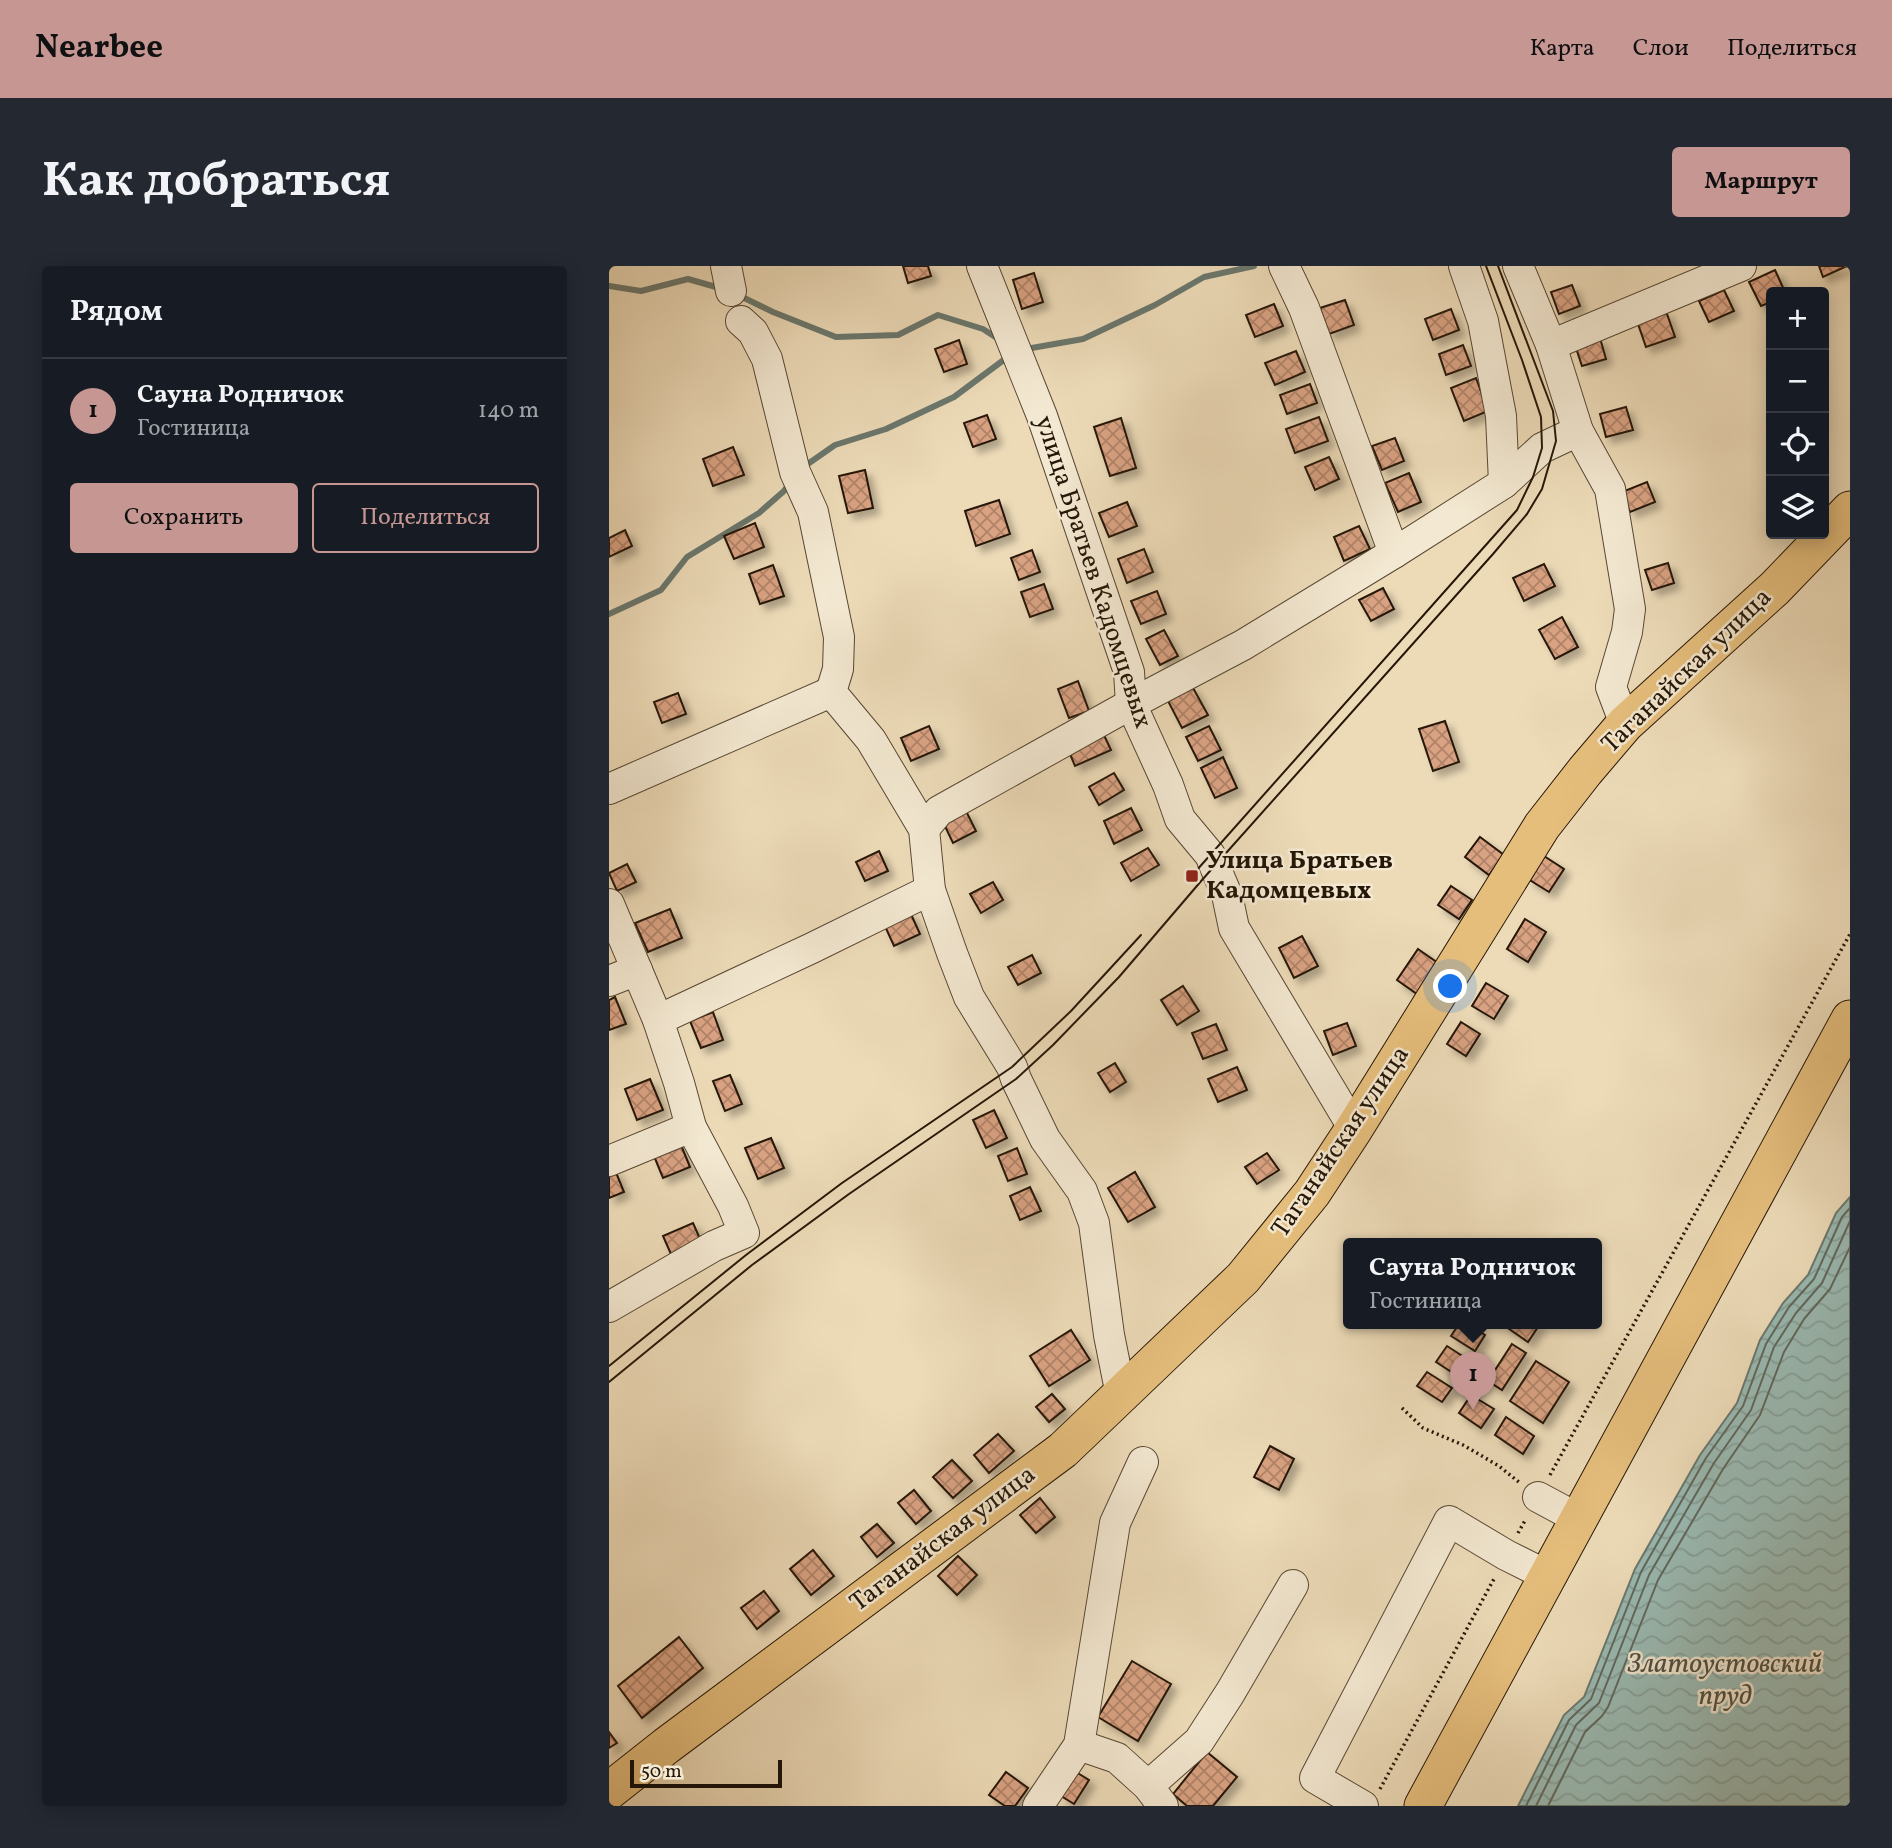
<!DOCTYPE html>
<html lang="ru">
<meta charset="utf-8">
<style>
body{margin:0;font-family:Vollkorn,serif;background:#242831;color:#f1f3f6}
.controls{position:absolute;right:21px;top:21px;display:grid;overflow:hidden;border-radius:7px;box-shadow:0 4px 18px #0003}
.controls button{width:63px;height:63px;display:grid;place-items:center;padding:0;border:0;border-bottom:2px solid #363941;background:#171b24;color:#f1f3f6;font:35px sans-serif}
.scale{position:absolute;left:21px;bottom:18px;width:152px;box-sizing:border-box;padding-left:7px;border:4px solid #251607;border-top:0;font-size:19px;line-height:24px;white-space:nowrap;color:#251607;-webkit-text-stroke:5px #f3e8d1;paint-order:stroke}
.you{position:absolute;left:842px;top:721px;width:24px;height:24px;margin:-18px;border:5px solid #fff;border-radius:50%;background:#1a73e8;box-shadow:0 0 0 10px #1a73e833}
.badge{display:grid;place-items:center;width:46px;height:46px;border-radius:50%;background:#c59692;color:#111;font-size:23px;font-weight:700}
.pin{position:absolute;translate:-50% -58px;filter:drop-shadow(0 2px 4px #0008)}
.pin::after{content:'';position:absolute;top:37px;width:24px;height:21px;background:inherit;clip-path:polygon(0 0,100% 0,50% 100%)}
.popup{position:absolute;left:734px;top:972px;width:259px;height:91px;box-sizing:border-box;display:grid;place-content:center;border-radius:7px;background:#171b24;filter:drop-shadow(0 2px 5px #0005);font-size:23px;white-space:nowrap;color:#9ea1a6}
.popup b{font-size:26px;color:#f1f3f6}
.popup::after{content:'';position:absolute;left:50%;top:100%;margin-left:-14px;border:14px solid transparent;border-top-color:#171b24}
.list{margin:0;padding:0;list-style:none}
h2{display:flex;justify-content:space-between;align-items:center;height:91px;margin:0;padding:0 28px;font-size:30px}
h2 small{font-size:23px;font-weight:400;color:#9ea1a6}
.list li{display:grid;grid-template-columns:46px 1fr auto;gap:21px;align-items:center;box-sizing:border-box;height:105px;padding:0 28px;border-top:2px solid #363941}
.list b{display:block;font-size:26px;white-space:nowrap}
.list p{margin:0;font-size:23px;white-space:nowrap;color:#9ea1a6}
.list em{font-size:23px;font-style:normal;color:#9ea1a6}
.actions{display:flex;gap:14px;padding:21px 28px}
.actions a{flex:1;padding:16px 0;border:2px solid #c59692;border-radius:7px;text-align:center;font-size:24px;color:#c59692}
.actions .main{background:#c59692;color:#111}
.icon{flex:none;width:38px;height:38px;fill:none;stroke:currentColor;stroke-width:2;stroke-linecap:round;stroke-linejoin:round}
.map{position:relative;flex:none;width:1241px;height:1540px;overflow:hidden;border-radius:7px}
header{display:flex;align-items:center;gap:42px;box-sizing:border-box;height:98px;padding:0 35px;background:#c59692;color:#111}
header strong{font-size:33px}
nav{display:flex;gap:38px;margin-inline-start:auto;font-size:24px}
.intro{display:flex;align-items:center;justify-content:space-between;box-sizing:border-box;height:168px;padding:0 42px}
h1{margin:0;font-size:49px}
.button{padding:18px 32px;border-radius:7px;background:#c59692;color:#111;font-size:24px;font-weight:700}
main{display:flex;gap:42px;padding:0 42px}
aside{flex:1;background:#171b24;border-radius:7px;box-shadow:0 4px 18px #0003}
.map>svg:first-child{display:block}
.water{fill:url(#water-waves);stroke:#6b786e;stroke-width:2}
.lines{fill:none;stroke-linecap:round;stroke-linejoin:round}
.shore{stroke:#60685d;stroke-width:2}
.stream{stroke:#6b786e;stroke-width:6}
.building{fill:url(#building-cross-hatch);stroke:#251607;stroke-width:2;filter:url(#shadow)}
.minor-casing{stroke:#574733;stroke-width:32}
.major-casing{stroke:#251607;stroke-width:39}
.path{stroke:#251607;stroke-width:3.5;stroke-dasharray:2 3.5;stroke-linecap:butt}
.minor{stroke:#f3e8d1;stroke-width:30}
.major{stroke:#e6be7c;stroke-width:37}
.tram{stroke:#251607;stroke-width:2}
.poi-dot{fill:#8f2418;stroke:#f3e8d1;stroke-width:2.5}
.labels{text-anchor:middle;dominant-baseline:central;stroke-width:5;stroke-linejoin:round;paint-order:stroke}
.street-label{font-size:26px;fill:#251607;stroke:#f3e8d1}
.poi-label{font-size:26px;font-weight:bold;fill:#251607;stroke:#f3e8d1;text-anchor:start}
.water-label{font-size:28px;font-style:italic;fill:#4e4f43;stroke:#f3e8d1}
</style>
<header>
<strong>Nearbee</strong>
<nav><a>Карта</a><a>Слои</a><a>Поделиться</a></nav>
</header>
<div class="intro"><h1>Как добраться</h1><a class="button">Маршрут</a></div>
<main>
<aside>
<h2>Рядом<small></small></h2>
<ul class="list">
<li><span class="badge">1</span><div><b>Сауна Родничок</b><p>Гостиница</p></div><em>140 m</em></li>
</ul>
<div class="actions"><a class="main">Сохранить</a><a>Поделиться</a></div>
</aside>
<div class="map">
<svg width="1241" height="1540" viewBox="0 0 1241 1540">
<defs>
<pattern id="water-waves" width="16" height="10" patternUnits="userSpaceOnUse" patternTransform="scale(1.75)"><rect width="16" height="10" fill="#9abab3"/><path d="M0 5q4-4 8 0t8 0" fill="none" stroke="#859f98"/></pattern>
<pattern id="building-cross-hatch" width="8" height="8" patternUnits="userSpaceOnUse" patternTransform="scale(1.75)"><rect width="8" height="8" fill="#d9a282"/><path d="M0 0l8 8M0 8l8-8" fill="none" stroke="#b08368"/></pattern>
<filter id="shadow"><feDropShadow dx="6" dy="6" stdDeviation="3.5" flood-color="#0004"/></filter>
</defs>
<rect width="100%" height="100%" fill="#eddbb8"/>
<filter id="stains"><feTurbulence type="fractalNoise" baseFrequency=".00286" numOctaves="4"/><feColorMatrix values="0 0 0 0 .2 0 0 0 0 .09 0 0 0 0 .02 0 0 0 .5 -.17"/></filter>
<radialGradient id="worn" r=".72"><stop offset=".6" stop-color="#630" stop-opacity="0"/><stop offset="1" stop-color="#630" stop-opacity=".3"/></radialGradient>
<polygon class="water" points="1241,931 1241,1540 909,1540 955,1449 975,1431 1026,1303 1091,1189 1128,1137 1151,1074 1174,1037 1199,1009 1227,947"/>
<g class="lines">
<g class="shore">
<polyline points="917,1540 960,1454 982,1433 1032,1306 1097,1192 1134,1140 1157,1078 1180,1041 1205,1013 1233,951 1241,942"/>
<polyline points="927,1540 967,1459 990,1437 1040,1309 1105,1197 1142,1144 1165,1081 1187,1047 1213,1017 1241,955"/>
<polyline points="939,1540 976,1466 993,1450 999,1441 1049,1314 1114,1203 1151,1149 1175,1086 1195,1053 1221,1023 1241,981"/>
</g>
<g class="stream">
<polyline points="0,20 32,25 79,13 114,23"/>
<polyline points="127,28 164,46 227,71 289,69 329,49 374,63 391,74"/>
<polyline points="417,83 474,73 546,39 595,11 645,0"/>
<polyline points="193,202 226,179 277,163 345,131 400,90"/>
<polyline points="0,348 52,324 78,291 150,247 175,225 180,218"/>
</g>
</g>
<g class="building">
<polygon points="294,0 319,0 322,10 299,17"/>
<polygon points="1210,0 1238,0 1214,11"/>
<polygon points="1166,4 1176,26 1162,26 1162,36 1152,40 1140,16"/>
<polygon points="425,7 434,36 413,43 404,14"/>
<polygon points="963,19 971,40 950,48 942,26"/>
<polygon points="1115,24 1125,45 1100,56 1090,35"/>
<polygon points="736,34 745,59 720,68 711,42"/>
<polygon points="665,38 674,60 646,71 637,49"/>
<polygon points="842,43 850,64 824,74 816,53"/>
<polygon points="1057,45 1066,71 1037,81 1028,55"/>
<polygon points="991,72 997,93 973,100 966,79"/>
<polygon points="350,74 358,98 335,106 326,83"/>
<polygon points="854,79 862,100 837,109 830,88"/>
<polygon points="687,85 696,106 666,119 656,97"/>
<polygon points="867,112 879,145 855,155 842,122"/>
<polygon points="701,118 708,137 678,148 671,129"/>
<polygon points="1017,141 1024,164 997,171 991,148"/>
<polygon points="378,149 387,173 364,181 355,157"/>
<polygon points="710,151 719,175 686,187 677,163"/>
<polygon points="512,152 527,202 501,210 485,161"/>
<polygon points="786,172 795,195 773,204 763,180"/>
<polygon points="124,181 135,209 104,220 94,193"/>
<polygon points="720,191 730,213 706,224 696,201"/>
<polygon points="256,204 264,242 239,247 230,210"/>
<polygon points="800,207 812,236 789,246 776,217"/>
<polygon points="1038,216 1046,236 1021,246 1013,226"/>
<polygon points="390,234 401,268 367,280 356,245"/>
<polygon points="518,236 528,260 500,271 490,247"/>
<polygon points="146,257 155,281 125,293 115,270"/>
<polygon points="750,260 761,283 735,295 725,271"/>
<polygon points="16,264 23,280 0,291 0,272"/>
<polygon points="535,283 544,306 518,317 509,293"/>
<polygon points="423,284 431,306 410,314 402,292"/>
<polygon points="1059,297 1065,317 1043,324 1036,304"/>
<polygon points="935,298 946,320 915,335 904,312"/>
<polygon points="164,299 175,330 151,338 140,308"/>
<polygon points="435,318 444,343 421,351 412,326"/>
<polygon points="774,322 785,343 762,355 750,334"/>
<polygon points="548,325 557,348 532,358 522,335"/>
<polygon points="953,351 969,381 946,393 930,364"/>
<polygon points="555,364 569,390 551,399 537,373"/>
<polygon points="469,415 480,445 460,452 449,423"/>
<polygon points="583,420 599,449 573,462 558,433"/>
<polygon points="69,427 77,448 53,457 45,436"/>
<polygon points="836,455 850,496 824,505 810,463"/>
<polygon points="320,460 330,483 302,495 292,472"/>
<polygon points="600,460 612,484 589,495 577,471"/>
<polygon points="493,465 502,484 466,500 458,481"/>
<polygon points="614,491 628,522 606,532 592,502"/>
<polygon points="505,507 515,524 490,539 480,521"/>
<polygon points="522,542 533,564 505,578 495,555"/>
<polygon points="357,545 367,565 344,577 334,556"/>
<polygon points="871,571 895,589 880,609 856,591"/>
<polygon points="539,582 550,599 522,615 512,597"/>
<polygon points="270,585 279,605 256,615 247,596"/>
<polygon points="935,590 955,603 940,626 919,613"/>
<polygon points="18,598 27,616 8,625 0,607"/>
<polygon points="384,616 394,634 372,647 361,628"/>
<polygon points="842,620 863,634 850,653 829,639"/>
<polygon points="61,643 73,672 39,686 26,657"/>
<polygon points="301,646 311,668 285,680 275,658"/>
<polygon points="916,653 937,666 919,696 898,683"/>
<polygon points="693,670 709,700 685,712 670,682"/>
<polygon points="809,683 829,697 808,728 788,714"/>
<polygon points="423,689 432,707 409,719 399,701"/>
<polygon points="877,717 899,730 885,753 863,740"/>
<polygon points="574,720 590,745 568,759 552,734"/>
<polygon points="6,731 17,758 0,764 0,734"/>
<polygon points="104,746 114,774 92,782 81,755"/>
<polygon points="852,756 871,768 857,790 838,778"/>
<polygon points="738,757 747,780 724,789 715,765"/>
<polygon points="607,758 618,784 594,793 583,767"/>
<polygon points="506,797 517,816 501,826 489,807"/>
<polygon points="628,801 638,824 609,836 599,813"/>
<polygon points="121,809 133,838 116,845 104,815"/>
<polygon points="41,813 54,844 28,854 16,823"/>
<polygon points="385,844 398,872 377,882 364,854"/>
<polygon points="162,872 175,902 149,913 136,882"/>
<polygon points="72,879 81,901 54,912 45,890"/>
<polygon points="408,882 418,908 399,915 389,890"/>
<polygon points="658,887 670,904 648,918 636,901"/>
<polygon points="6,904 15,926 0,932 0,907"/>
<polygon points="526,906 546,941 519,956 499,922"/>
<polygon points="421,921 432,945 411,954 401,930"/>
<polygon points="84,957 95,982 65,995 54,970"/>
<polygon points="850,1058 860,1058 876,1069 866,1085 842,1070"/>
<polygon points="893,1058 931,1058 919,1076"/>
<polygon points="462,1064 481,1094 440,1120 421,1090"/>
<polygon points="903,1078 917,1087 893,1124 879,1115"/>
<polygon points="838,1080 858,1093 847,1109 827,1096"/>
<polygon points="927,1095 960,1116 934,1157 901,1135"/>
<polygon points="818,1106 843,1122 833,1136 808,1120"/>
<polygon points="443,1128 456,1143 440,1156 427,1141"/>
<polygon points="862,1129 885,1143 872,1162 850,1147"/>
<polygon points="897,1151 925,1170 914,1188 886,1169"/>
<polygon points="389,1168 405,1185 380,1207 365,1189"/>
<polygon points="661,1180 685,1193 670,1224 645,1211"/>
<polygon points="343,1194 363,1215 344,1232 324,1211"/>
<polygon points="305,1224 322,1245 307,1258 289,1237"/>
<polygon points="431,1232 446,1251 427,1267 411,1249"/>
<polygon points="268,1258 285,1277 268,1291 252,1271"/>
<polygon points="204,1284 225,1310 202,1329 181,1303"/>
<polygon points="349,1290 368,1309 348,1329 329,1310"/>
<polygon points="155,1325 170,1345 148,1363 132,1342"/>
<polygon points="70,1371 94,1402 33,1452 9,1420"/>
<polygon points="523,1395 562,1418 529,1475 489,1451"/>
<polygon points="0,1466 8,1477 0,1482"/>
<polygon points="598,1486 628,1511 604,1540 578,1540 564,1528"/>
<polygon points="397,1506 419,1522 406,1540 396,1540 380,1529"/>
<polygon points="467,1506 480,1514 465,1538 452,1530"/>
</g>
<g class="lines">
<defs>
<g id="minor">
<polyline points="117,0 122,25"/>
<polyline points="373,0 433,150 520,406 522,438 559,519 571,553 601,589 618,629 625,662 745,863"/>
<polyline points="675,0 695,42 785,287"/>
<polyline points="855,0 874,55 892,150 895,217"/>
<polyline points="909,0 942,79 969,165 1001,223 1021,343 1018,366 1002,421 1016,458"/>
<polyline points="132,55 144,66 158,93 186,206 204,246 230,371 229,403 222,426 262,474 315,563 321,624 343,687 360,731 403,801 407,813 436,873 473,925 485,957 500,1069 512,1129"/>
<polyline points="942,79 1132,0"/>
<polyline points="0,523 222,426"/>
<polyline points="315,563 330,545 522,438 634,379 785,287 895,217 933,182 969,165"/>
<polyline points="0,638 49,754 70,817 82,861 124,940 135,967 105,980 0,1041"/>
<polyline points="0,715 28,704"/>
<polyline points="49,754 203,682 321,624"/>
<polyline points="0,895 82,861"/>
<polyline points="929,1231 970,1253"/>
<polyline points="470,1479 508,1492 539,1520 554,1540"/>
<polyline points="539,1520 590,1475 621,1427 684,1319"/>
<polyline points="429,1540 470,1479 506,1257 534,1196"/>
<polyline points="754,1540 706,1512 840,1255 897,1289 939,1310"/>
</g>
<g id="major">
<polyline points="0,1525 57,1480 454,1184 634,1012 703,927 745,863 933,560 976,505 1016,458 1166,322 1241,244"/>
<polyline points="814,1540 1241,753"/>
</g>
</defs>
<use href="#minor" class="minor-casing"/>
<use href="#major" class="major-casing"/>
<g class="path">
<polyline points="793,1142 814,1162 854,1179 890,1200 911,1217"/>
<polyline points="941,1209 1241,668"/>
<polyline points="909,1267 917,1253"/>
<polyline points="771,1523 886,1311"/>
</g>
<use href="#minor" class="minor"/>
<use href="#major" class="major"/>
<g class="tram">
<polyline points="587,605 908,244 924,211 933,182 932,151 913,94 877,0"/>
<polyline points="0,1100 137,989 233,917 403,801 462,745 532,669"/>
<polyline points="0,1116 143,999 240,928 407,813 444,779 510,711 593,614 884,288 918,248 933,223 947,175 944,145 889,0"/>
</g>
</g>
<rect class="poi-dot" x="576" y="603" width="14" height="14" rx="3.5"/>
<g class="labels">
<g class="street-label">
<text transform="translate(484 306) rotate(72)">улица Братьев Кадомцевых</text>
<text transform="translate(1078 405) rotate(-44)">Таганайская улица</text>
<text transform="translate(732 876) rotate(-56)">Таганайская улица</text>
<text transform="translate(334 1273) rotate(-37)">Таганайская улица</text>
</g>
<g class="poi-label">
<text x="597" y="595">Улица Братьев<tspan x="597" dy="30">Кадомцевых</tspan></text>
</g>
<g class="water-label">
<text x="1116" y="1398">Златоустовский<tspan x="1116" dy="32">пруд</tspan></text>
</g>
</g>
<rect width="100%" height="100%" filter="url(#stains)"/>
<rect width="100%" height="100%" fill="url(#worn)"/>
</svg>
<div class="controls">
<button>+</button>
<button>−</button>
<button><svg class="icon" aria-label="locate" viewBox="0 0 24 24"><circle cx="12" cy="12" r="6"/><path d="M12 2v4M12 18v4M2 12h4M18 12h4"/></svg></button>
<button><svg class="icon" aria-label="layers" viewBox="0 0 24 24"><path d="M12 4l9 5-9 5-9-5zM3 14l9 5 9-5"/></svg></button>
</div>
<div class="scale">50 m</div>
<div class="you"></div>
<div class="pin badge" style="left:864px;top:1144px">1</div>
<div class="popup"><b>Сауна Родничок</b>Гостиница</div>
</div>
</main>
